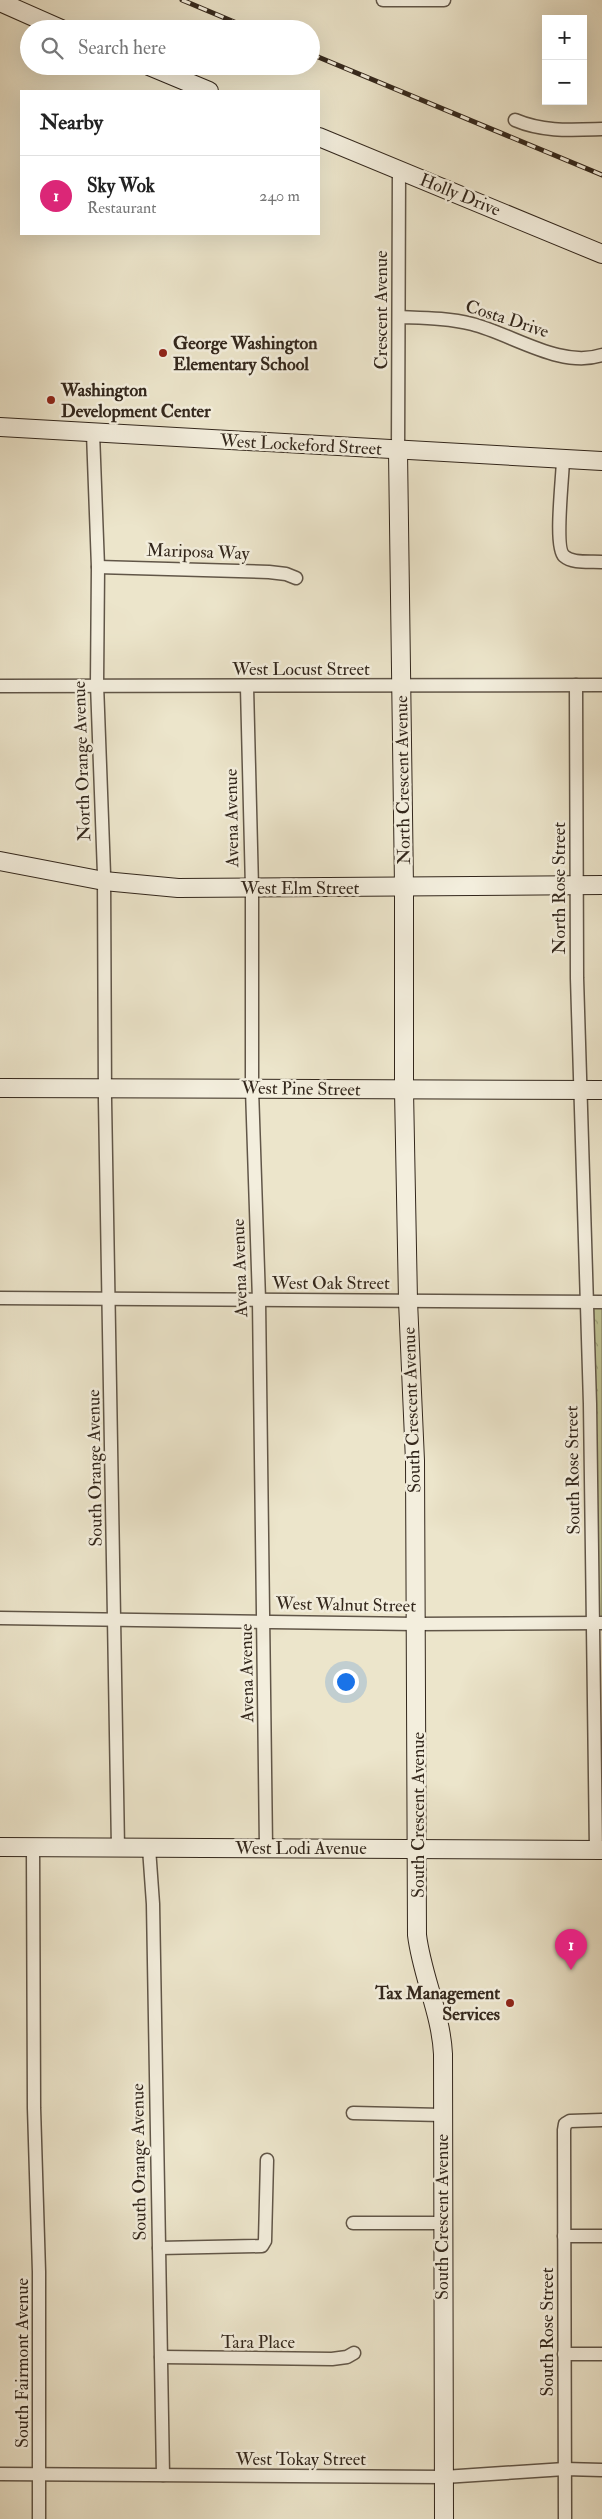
<!DOCTYPE html>
<meta charset="utf-8">
<style>
body{margin:0;font-family:"IM FELL Double Pica",serif;background:#f2f2f2;color:#222}
.controls{position:absolute;right:15px;top:15px;display:grid;overflow:hidden;border-radius:0px;box-shadow:0 5px 20px #0002}
.controls button{width:45px;height:45px;display:grid;place-items:center;padding:0;border:0;border-bottom:1px solid #e0e0e0;background:#fff;color:#222;font:25px sans-serif}
.you{position:absolute;left:345px;top:1681px;width:18px;height:18px;margin:-12px;border:4px solid #fff;border-radius:50%;background:#1a73e8;box-shadow:0 0 0 8px #1a73e833}
.badge{display:grid;place-items:center;width:32px;height:32px;border-radius:50%;background:#db2777;color:#fff;font-size:16px;font-weight:700}
.pin{position:absolute;translate:-50% -41px;filter:drop-shadow(0 1px 2px #0008)}
.pin::after{content:'';position:absolute;top:26px;width:18px;height:15px;background:inherit;clip-path:polygon(0 0,100% 0,50% 100%)}
.list{margin:0;padding:0;list-style:none}
h2{display:flex;justify-content:space-between;align-items:center;height:65px;margin:0;padding:0 20px;font-size:21px}
h2 small{font-size:16px;font-weight:400;color:#767676}
.list li{display:grid;grid-template-columns:32px 1fr auto;gap:15px;align-items:center;box-sizing:border-box;height:80px;padding:0 20px;border-top:1px solid #e0e0e0}
.list b{display:block;font-size:19px;white-space:nowrap}
.list p{margin:0;font-size:16px;white-space:nowrap;color:#767676}
.list em{font-size:16px;font-style:normal;color:#767676}
.icon{flex:none;width:28px;height:28px;fill:none;stroke:currentColor;stroke-width:2;stroke-linecap:round;stroke-linejoin:round}
.map{position:relative;flex:none;width:602px;height:2519px;overflow:hidden}
.search{position:absolute;background:#fff;box-shadow:0 5px 20px #0002;left:20px;top:20px;width:300px;height:55px;display:flex;align-items:center;gap:12px;box-sizing:border-box;padding:0 18px;border-radius:28px;color:#767676;font-size:19px}
.panel{position:absolute;background:#fff;box-shadow:0 5px 20px #0002;left:20px;top:90px;width:300px;height:145px;border-radius:0px}
.map>svg:first-child{display:block}
.park{fill:url(#park-crowns);stroke:#787458}
.lines{fill:none;stroke-linecap:round;stroke-linejoin:round}
.street-casing{stroke:#615648;stroke-width:15}
.secondary-casing{stroke:#33271c;stroke-width:20}
.street{stroke:#f3eedd;stroke-width:12}
.secondary{stroke:#f3eedd;stroke-width:18}
.rail-casing{stroke:#33271c;stroke-width:5}
.rail{stroke:#f3eedd;stroke-width:3;stroke-dasharray:9;stroke-linecap:butt}
.poi-dot{fill:#8f2418;stroke:#f3eedd;stroke-width:2}
.labels{text-anchor:middle;dominant-baseline:central;stroke-width:5;stroke-linejoin:round;paint-order:stroke}
.street-label{font-size:18px;fill:#33271c;stroke:#f3eedd}
.poi-label{font-size:18px;font-weight:bold;fill:#33271c;stroke:#f3eedd;text-anchor:start}
</style>
<div class="map">
<svg width="602" height="2519" viewBox="0 0 602 2519">
<defs>
<pattern id="park-crowns" width="20" height="18" patternUnits="userSpaceOnUse" patternTransform="scale(1.25)"><rect width="20" height="18" fill="#bec293"/><path d="M2 6a3 3 0 1 1 6 0M12 15a3 3 0 1 1 6 0" fill="none" stroke="#9b9e77"/></pattern>
</defs>
<rect width="100%" height="100%" fill="#ece5cb"/>
<filter id="stains"><feTurbulence type="fractalNoise" baseFrequency=".004" numOctaves="4"/><feColorMatrix values="0 0 0 0 .2 0 0 0 0 .09 0 0 0 0 .02 0 0 0 .5 -.17"/></filter>
<radialGradient id="worn" r=".72"><stop offset=".6" stop-color="#630" stop-opacity="0"/><stop offset="1" stop-color="#630" stop-opacity=".3"/></radialGradient>
<polygon class="park" points="586,1302 602,1302 602,1623 594,1623"/>
<g class="lines">
<defs>
<g id="street">
<polyline points="383,0 444,0"/>
<path d="M515,120C543,132 571,130 602,129"/>
<path d="M399,317C424,318 448,318 472,324C512,334 561,369 602,355"/>
<polyline points="93,433 98,567 97,684 104,874 105,1100 118,1848"/>
<polyline points="398,451 399,170"/>
<path d="M563,459C563,475 554,547 564,556C573,564 590,561 602,562"/>
<polyline points="98,567 269,572 286,574 296,578"/>
<polyline points="576,685 577,978 590,1404 596,1850"/>
<polyline points="0,686 602,685"/>
<polyline points="247,687 252,888 252,1089 259,1300 266,1848"/>
<polyline points="0,1298 602,1302"/>
<polyline points="0,1618 416,1624 602,1623"/>
<polyline points="33,1848 34,2108 39,2272 39,2519"/>
<polyline points="149,1848 153,1904 163,2475"/>
<polyline points="353,2113 442,2115"/>
<polyline points="353,2223 444,2223"/>
<polyline points="564,2236 602,2236"/>
<polyline points="159,2248 262,2246 265,2241 267,2160"/>
<polyline points="564,2354 602,2354"/>
<polyline points="161,2357 332,2359 347,2357 354,2353"/>
<polyline points="0,2474 444,2477 565,2469 602,2470"/>
<polyline points="565,2519 564,2130 565,2124 570,2121 602,2120"/>
</g>
<g id="secondary">
<polyline points="0,2 61,29"/>
<polyline points="149,66 209,91"/>
<polyline points="319,137 602,254"/>
<polyline points="0,427 602,461"/>
<path d="M398,451L404,887V1090L408,1301L415,1461L417,1935C422,1976 441,2013 443,2054L444,2519"/>
<polyline points="0,861 104,881 178,888 602,885"/>
<polyline points="0,1088 602,1090"/>
<polyline points="0,1847 602,1850"/>
</g>
</defs>
<use href="#street" class="street-casing"/>
<use href="#secondary" class="secondary-casing"/>
<use href="#street" class="street"/>
<use href="#secondary" class="secondary"/>
<defs>
<g id="rail">
<polyline points="182,0 251,29"/>
<polyline points="311,54 602,175"/>
</g>
</defs>
<use href="#rail" class="rail-casing"/>
<use href="#rail" class="rail"/>
</g>
<g class="poi-dot">
<circle cx="163" cy="353" r="5"/>
<circle cx="51" cy="400" r="5"/>
<circle cx="510" cy="2003" r="5"/>
</g>
<g class="labels">
<g class="street-label">
<text transform="translate(460 195) rotate(22)">Holly Drive</text>
<text transform="translate(381 310) rotate(-90)">Crescent Avenue</text>
<text transform="translate(507 319) rotate(18)">Costa Drive</text>
<text transform="translate(301 445) rotate(3)">West Lockeford Street</text>
<text transform="translate(198 552) rotate(2)">Mariposa Way</text>
<text x="301" y="669">West Locust Street</text>
<text transform="translate(82 761) rotate(-92)">North Orange Avenue</text>
<text transform="translate(403 780) rotate(-91)">North Crescent Avenue</text>
<text transform="translate(232 818) rotate(-91)">Avena Avenue</text>
<text x="300" y="888">West Elm Street</text>
<text transform="translate(559 888) rotate(-90)">North Rose Street</text>
<text transform="translate(301 1089) rotate(1)">West Pine Street</text>
<text transform="translate(240 1268) rotate(-92)">Avena Avenue</text>
<text x="331" y="1283">West Oak Street</text>
<text transform="translate(412 1410) rotate(-92)">South Crescent Avenue</text>
<text transform="translate(95 1468) rotate(-91)">South Orange Avenue</text>
<text transform="translate(573 1470) rotate(-91)">South Rose Street</text>
<text transform="translate(346 1605) rotate(1)">West Walnut Street</text>
<text transform="translate(247 1673) rotate(-91)">Avena Avenue</text>
<text transform="translate(418 1815) rotate(-90)">South Crescent Avenue</text>
<text x="301" y="1848">West Lodi Avenue</text>
<text transform="translate(139 2162) rotate(-91)">South Orange Avenue</text>
<text transform="translate(442 2217) rotate(-90)">South Crescent Avenue</text>
<text transform="translate(547 2332) rotate(-90)">South Rose Street</text>
<text x="258" y="2342">Tara Place</text>
<text transform="translate(22 2363) rotate(-90)">South Fairmont Avenue</text>
<text x="301" y="2459">West Tokay Street</text>
</g>
<g class="poi-label">
<text x="173" y="343">George Washington<tspan x="173" dy="21">Elementary School</tspan></text>
<text x="61" y="390">Washington<tspan x="61" dy="21">Development Center</tspan></text>
<text x="500" y="1993" text-anchor="end">Tax Management<tspan x="500" dy="21">Services</tspan></text>
</g>
</g>
<rect width="100%" height="100%" filter="url(#stains)"/>
<rect width="100%" height="100%" fill="url(#worn)"/>
</svg>
<div class="controls">
<button>+</button>
<button>−</button>
</div>
<div class="you"></div>
<div class="pin badge" style="left:571px;top:1970px">1</div>
<div class="search"><svg class="icon" aria-label="search" viewBox="0 0 24 24"><circle cx="10" cy="10" r="6"/><path d="M15 15l6 6"/></svg>Search here</div>
<section class="panel">
<h2>Nearby<small></small></h2>
<ul class="list">
<li><span class="badge">1</span><div><b>Sky Wok</b><p>Restaurant</p></div><em>240 m</em></li>
</ul>
</section>
</div>
